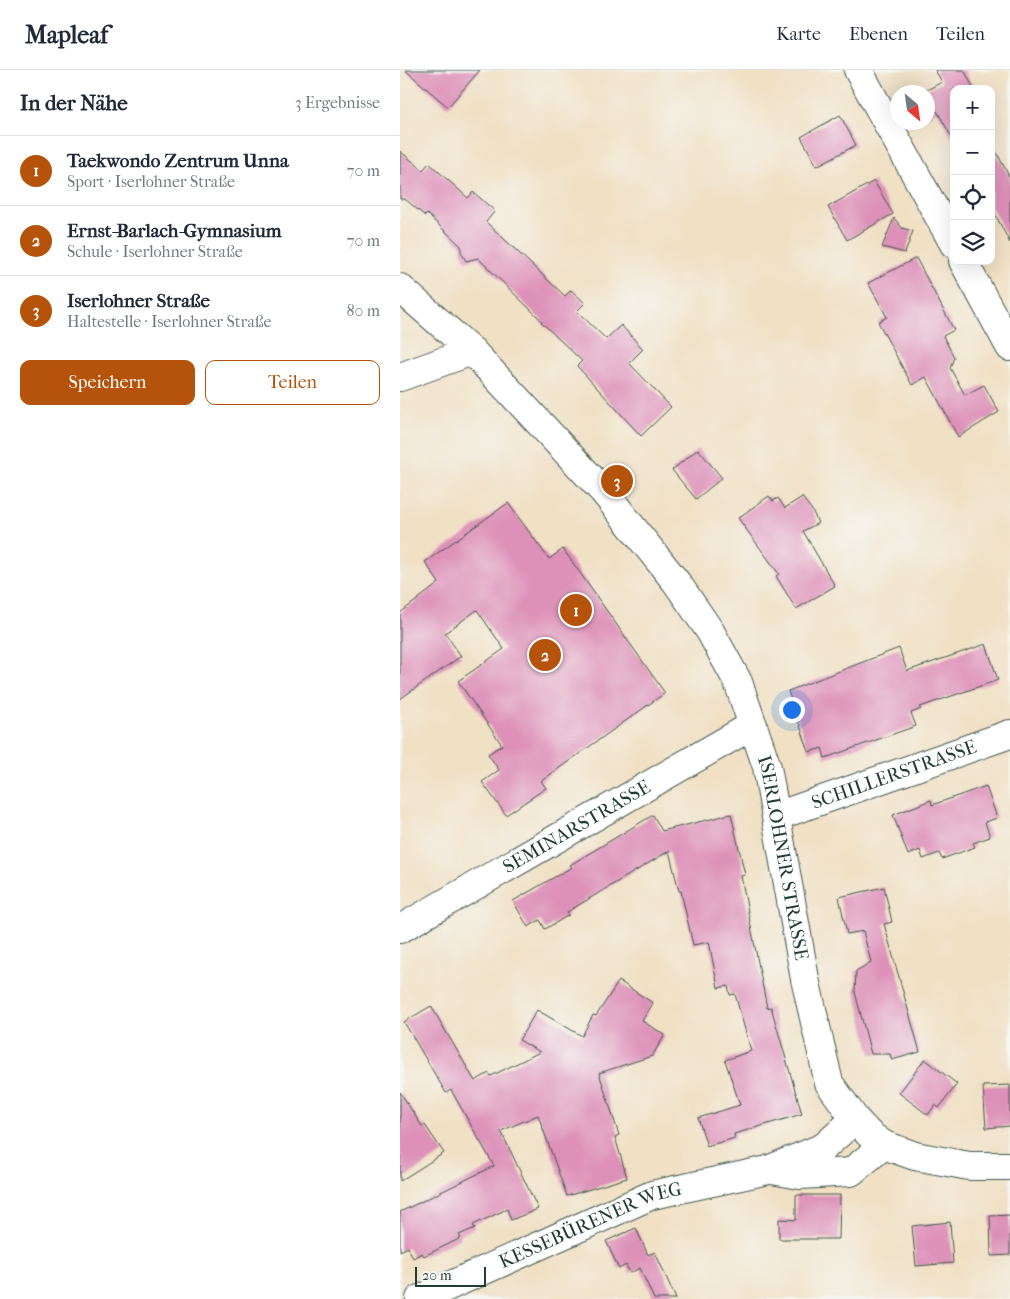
<!DOCTYPE html>
<html lang="de">
<meta charset="utf-8">
<style>
body{margin:0;font-family:"IM FELL French Canon",serif;background:#f2f2f3;color:#1f2937}
.controls{position:absolute;right:15px;top:15px;display:grid;overflow:hidden;border-radius:10px;box-shadow:0 5px 20px #0002}
.controls button{width:45px;height:45px;display:grid;place-items:center;padding:0;border:0;border-bottom:1px solid #e0e1e3;background:#fff;color:#1f2937;font:25px sans-serif}
.compass{position:absolute;left:490px;top:15px;width:45px;height:45px;border-radius:50%;background:#fff;box-shadow:0 5px 20px #0002;rotate:151deg}
.scale{position:absolute;left:15px;bottom:12px;width:71px;box-sizing:border-box;padding-left:5px;border:2px solid #1f3d34;border-top:0;font-size:14px;line-height:18px;white-space:nowrap;color:#1f3d34;-webkit-text-stroke:4px #f6f6f2;paint-order:stroke}
.you{position:absolute;left:391px;top:639px;width:18px;height:18px;margin:-12px;border:4px solid #fff;border-radius:50%;background:#1a73e8;box-shadow:0 0 0 8px #1a73e833}
.badge{display:grid;place-items:center;width:32px;height:32px;border-radius:50%;background:#b45309;color:#fff;font-size:16px;font-weight:700}
.pin{position:absolute;translate:-50% -50%;border:2px solid #fff;box-shadow:0 1px 5px #0006}
.list{margin:0;padding:0;list-style:none}
h2{display:flex;justify-content:space-between;align-items:center;height:65px;margin:0;padding:0 20px;font-size:21px}
h2 small{font-size:16px;font-weight:400;color:#747a83}
.list li{display:grid;grid-template-columns:32px 1fr auto;gap:15px;align-items:center;box-sizing:border-box;height:70px;padding:0 20px;border-top:1px solid #e0e1e3}
.list b{display:block;font-size:19px;white-space:nowrap}
.list p{margin:0;font-size:16px;white-space:nowrap;color:#747a83}
.list em{font-size:16px;font-style:normal;color:#747a83}
.actions{display:flex;gap:10px;padding:15px 20px}
.actions a{flex:1;padding:11px 0;border:1px solid #b45309;border-radius:10px;text-align:center;font-size:18px;color:#b45309}
.actions .main{background:#b45309;color:#fff}
.icon{flex:none;width:28px;height:28px;fill:none;stroke:currentColor;stroke-width:2;stroke-linecap:round;stroke-linejoin:round}
.map{position:relative;flex:none;width:610px;height:1229px;overflow:hidden}
header{display:flex;align-items:center;gap:30px;box-sizing:border-box;height:70px;padding:0 25px;background:#fff;border-bottom:1px solid #e0e1e3}
header strong{font-size:24px}
nav{display:flex;gap:28px;margin-inline-start:auto;font-size:18px}
main{display:flex}
aside{flex:1;background:#fff}
.map>svg:first-child{display:block}
.building{fill:#dd90b8}
.lines{fill:none;stroke-linecap:round;stroke-linejoin:round}
.minor-casing{stroke:#3e554a;stroke-width:30}
.major-casing{stroke:#3e554a;stroke-width:30}
.minor{stroke:#fff;stroke-width:28}
.major{stroke:#fff;stroke-width:28}
.labels{text-anchor:middle;dominant-baseline:central;stroke-width:4;stroke-linejoin:round;paint-order:stroke}
.street-label{font-size:19px;fill:#1f3d34;stroke:#f6f6f2}
</style>
<header>
<strong>Mapleaf</strong>
<nav><a>Karte</a><a>Ebenen</a><a>Teilen</a></nav>
</header>
<main>
<aside>
<h2>In der Nähe<small>3 Ergebnisse</small></h2>
<ul class="list">
<li><span class="badge">1</span><div><b>Taekwondo Zentrum Unna</b><p>Sport · Iserlohner Straße</p></div><em>70 m</em></li>
<li><span class="badge">2</span><div><b>Ernst-Barlach-Gymnasium</b><p>Schule · Iserlohner Straße</p></div><em>70 m</em></li>
<li><span class="badge">3</span><div><b>Iserlohner Straße</b><p>Haltestelle · Iserlohner Straße</p></div><em>80 m</em></li>
</ul>
<div class="actions"><a class="main">Speichern</a><a>Teilen</a></div>
</aside>
<div class="map">
<svg width="610" height="1229" viewBox="0 0 610 1229">
<rect width="100%" height="100%" fill="#f6f6f2"/>
<filter id="ink" filterUnits="userSpaceOnUse"><feTurbulence type="fractalNoise" baseFrequency=".02" numOctaves="2"/><feDisplacementMap in="SourceGraphic" scale="10" xChannelSelector="R" yChannelSelector="G"/><feConvolveMatrix kernelMatrix="1 2 1 2 8 2 1 2 1" color-interpolation-filters="sRGB"/></filter>
<filter id="wash" filterUnits="userSpaceOnUse"><feTurbulence type="fractalNoise" baseFrequency=".0096" numOctaves="4" result="noise"/><feDisplacementMap in="SourceGraphic" scale="20" xChannelSelector="R" yChannelSelector="G"/><feGaussianBlur stdDeviation="1.12" result="paint"/><feColorMatrix in="noise" values="0 0 0 0 0 0 0 0 0 0 0 0 0 0 0 0 0 1.4 0 .05"/><feComposite in="paint" operator="in"/></filter>
<g filter="url(#wash)">
<rect width="100%" height="100%" fill="#f0e0c4"/>
<g id="blocks">
<g class="building">
<polygon points="5,0 80,0 48,37"/>
<polygon points="535,0 564,0 574,19 554,19 554,71 537,41 528,47 528,22 523,22 542,12"/>
<polygon points="440,45 456,75 417,96 401,67"/>
<polygon points="591,72 610,108 610,173 591,136"/>
<polygon points="0,81 23,100 29,93 68,128 73,122 95,141 86,152 165,226 171,220 185,233 177,241 206,269 221,255 243,279 229,293 271,337 241,366 177,296 182,291 141,252 142,251 78,188 66,191 61,182 61,176 27,144 25,146 5,129 0,129"/>
<polygon points="474,111 493,144 447,170 428,137"/>
<polygon points="494,148 502,158 513,161 505,183 482,177"/>
<polygon points="516,188 554,260 543,266 554,287 550,298 565,325 584,315 599,342 558,367 526,307 512,315 478,252 487,247 468,213"/>
<polygon points="298,379 322,408 296,429 272,400"/>
<polygon points="369,426 373,431 378,428 385,438 402,427 412,440 418,453 403,461 435,516 396,539 376,506 379,504 338,448"/>
<polygon points="108,433 149,489 163,479 265,623 141,711 146,718 106,745 82,712 99,700 88,684 102,675 58,611 104,579 77,540 45,563 61,586 0,629 0,543 39,513 25,492"/>
<polygon points="586,574 598,610 520,637 521,639 511,643 516,656 425,688 422,678 409,682 388,621 499,578 507,601"/>
<polygon points="586,716 597,748 585,752 590,767 573,773 575,777 542,789 539,783 523,789 520,780 508,785 493,745 531,730 532,735"/>
<polygon points="331,744 345,805 341,806 367,938 371,937 402,1044 334,1064 335,1068 307,1076 298,1048 340,1035 325,990 351,981 335,924 330,925 328,916 318,918 309,872 293,875 281,821 279,821 269,781 167,842 169,845 145,859 140,850 128,857 113,831 172,797 170,795 253,745 262,761"/>
<polygon points="484,817 492,852 484,854 520,982 492,990 490,984 471,984 455,922 456,901 471,892 463,861 447,864 439,827"/>
<polygon points="219,911 253,933 242,951 265,965 252,986 199,1003 219,1065 215,1067 227,1108 167,1126 138,1045 101,1061 138,1139 111,1150 107,1139 73,1155 75,1158 59,1165 61,1168 24,1186 22,1183 13,1188 8,1177 0,1181 0,1142 94,1096 51,1020 46,1023 4,952 31,936 75,1011 89,1003 91,1006 140,982 119,970 137,940 182,966 193,945 196,946"/>
<polygon points="525,989 557,1014 539,1038 535,1035 528,1045 499,1023"/>
<polygon points="610,1015 610,1056 586,1058 583,1016"/>
<polygon points="0,1022 22,1056 25,1055 44,1083 0,1111"/>
<polygon points="396,1125 440,1125 439,1169 379,1169 379,1149 396,1150"/>
<polygon points="610,1145 610,1185 591,1186 590,1146"/>
<polygon points="550,1152 553,1193 516,1196 512,1156"/>
<polygon points="236,1158 248,1185 255,1182 276,1229 254,1229 240,1198 230,1203 226,1195 219,1199 206,1171"/>
</g>
</g>
</g>
<g filter="url(#ink)">
<use href="#blocks" fill-opacity="0" stroke="#3e554a" stroke-width="1"/>
<g class="lines">
<defs>
<g id="minor">
<polyline points="458,0 554,174"/>
<polyline points="563,191 610,277"/>
<polyline points="0,307 72,281"/>
<path id="s1" d="M377,746L610,664"/>
<path id="s2" d="M0,859L353,655"/>
</g>
<g id="major">
<path id="s3" d="M0,218L72,281L204,422L277,513L310,561L338,612L367,697L405,909L429,1013L455,1049L469,1064L484,1075L515,1086L569,1096H610"/>
<polyline points="372,1100 400,1105 451,1102 484,1075"/>
<path id="s4" d="M20,1229L252,1125L368,1100L424,1077L455,1049"/>
</g>
</defs>
<use href="#minor" class="minor-casing"/>
<use href="#major" class="major-casing"/>
<use href="#minor" class="minor"/>
<use href="#major" class="major"/>
</g>
</g>
<g class="labels">
<g class="street-label">
<text stroke="none"><textPath href="#s1" startOffset="124">SCHILLERSTRASSE</textPath></text>
<text stroke="none"><textPath href="#s2" startOffset="204">SEMINARSTRASSE</textPath></text>
<text stroke="none"><textPath href="#s3" startOffset="704">ISERLOHNER STRASSE</textPath></text>
<text stroke="none"><textPath href="#s4" startOffset="186">KESSEBÜRENER WEG</textPath></text>
</g>
</g>
</svg>
<div class="controls">
<button>+</button>
<button>−</button>
<button><svg class="icon" aria-label="locate" viewBox="0 0 24 24"><circle cx="12" cy="12" r="6"/><path d="M12 2v4M12 18v4M2 12h4M18 12h4"/></svg></button>
<button><svg class="icon" aria-label="layers" viewBox="0 0 24 24"><path d="M12 4l9 5-9 5-9-5zM3 14l9 5 9-5"/></svg></button>
</div>
<svg class="compass" viewBox="-18 -18 36 36"><path d="M0-13l5 13h-10z" fill="#e53935"/><path d="M0 13l5-13h-10z" fill="#747a83"/></svg>
<div class="scale">20 m</div>
<div class="you"></div>
<div class="pin badge" style="left:176px;top:540px">1</div>
<div class="pin badge" style="left:145px;top:585px">2</div>
<div class="pin badge" style="left:217px;top:411px">3</div>
</div>
</main>
